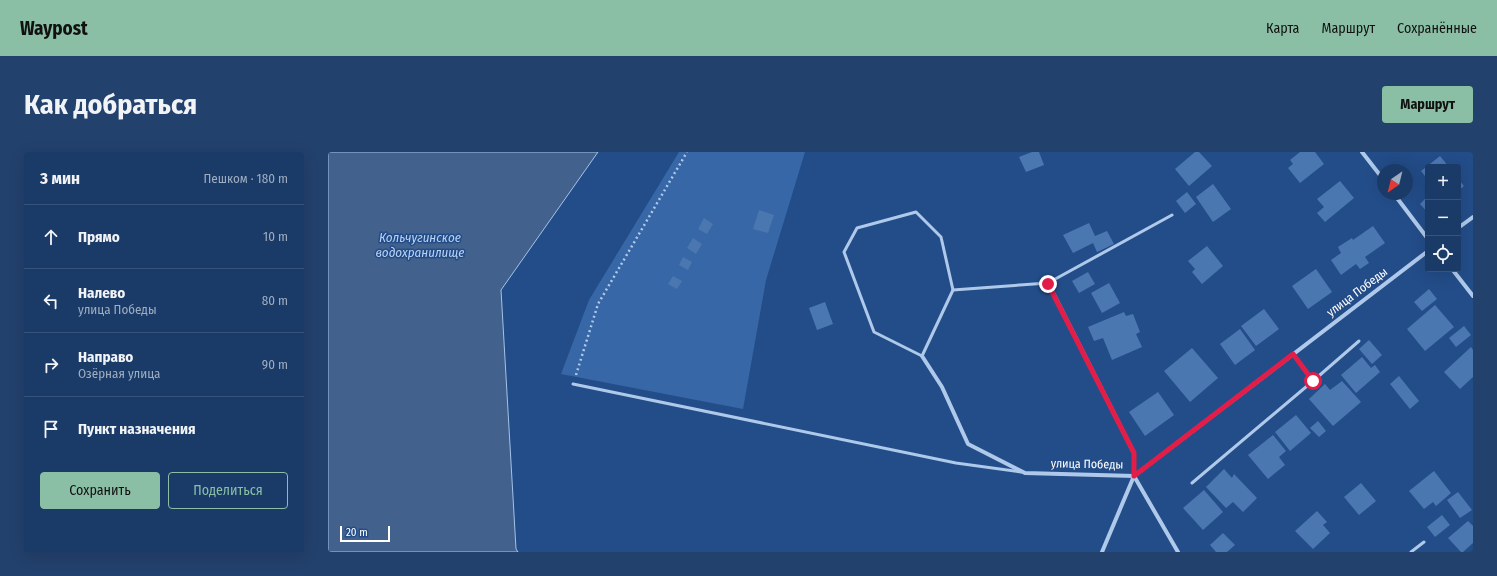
<!DOCTYPE html>
<html lang="ru">
<meta charset="utf-8">
<style>
body{margin:0;font-family:"Fira Sans Condensed",sans-serif;background:#23416d;color:#f1f3f6}
.controls{position:absolute;right:12px;top:12px;display:grid;overflow:hidden;border-radius:4px;box-shadow:0 4px 16px #0002}
.controls button{width:36px;height:36px;display:grid;place-items:center;padding:0;border:0;border-bottom:1px solid #38547b;background:#1a3a67;color:#f1f3f6;font:20px sans-serif}
.compass{position:absolute;left:1049px;top:12px;width:36px;height:36px;border-radius:50%;background:#1a3a67;box-shadow:0 4px 16px #0002;rotate:215deg}
.scale{position:absolute;left:12px;bottom:10px;width:50px;box-sizing:border-box;padding-left:4px;border:2px solid #fff;border-top:0;font-size:11px;line-height:14px;white-space:nowrap;color:#fff;-webkit-text-stroke:3px #234d89;paint-order:stroke}
.stop{position:absolute;width:12px;height:12px;margin:-9px;border:3px solid #e11d48;border-radius:50%;background:#fff}
.stop.end{background:#e11d48;border-color:#fff;box-shadow:0 1px 4px #0008}
.list{margin:0;padding:0;list-style:none}
h2{display:flex;justify-content:space-between;align-items:center;height:52px;margin:0;padding:0 16px;font-size:17px}
h2 small{font-size:13px;font-weight:400;color:#9fadc0}
.list li{display:grid;grid-template-columns:26px 1fr auto;gap:12px;align-items:center;box-sizing:border-box;height:64px;padding:0 16px;border-top:1px solid #38547b}
.list b{display:block;font-size:15px;white-space:nowrap}
.list p{margin:0;font-size:13px;white-space:nowrap;color:#9fadc0}
.list em{font-size:13px;font-style:normal;color:#9fadc0}
.actions{display:flex;gap:8px;padding:12px 16px}
.actions a{flex:1;padding:9px 0;border:1px solid #8abfa5;border-radius:4px;text-align:center;font-size:14px;color:#8abfa5}
.actions .main{background:#8abfa5;color:#111}
.icon{flex:none;width:22px;height:22px;fill:none;stroke:currentColor;stroke-width:2;stroke-linecap:round;stroke-linejoin:round}
.map{position:relative;flex:none;width:1145px;height:400px;overflow:hidden;border-radius:4px}
header{display:flex;align-items:center;gap:24px;box-sizing:border-box;height:56px;padding:0 20px;background:#8abfa5;color:#111}
header strong{font-size:19px}
nav{display:flex;gap:22px;margin-inline-start:auto;font-size:14px}
.intro{display:flex;align-items:center;justify-content:space-between;box-sizing:border-box;height:96px;padding:0 24px}
h1{margin:0;font-size:28px}
.button{padding:10px 18px;border-radius:4px;background:#8abfa5;color:#111;font-size:14px;font-weight:700}
main{display:flex;gap:24px;padding:0 24px}
aside{flex:1;background:#1a3a67;border-radius:4px;box-shadow:0 4px 16px #0002}
.map>svg:first-child{display:block}
.green{fill:#3767a6}
.water{fill:#42618c;stroke:#a3c3eb}
.building{fill:#4b77b1}
.lines{fill:none;stroke-linecap:round;stroke-linejoin:round}
.path{stroke:#afc9ea;stroke-width:2.5;stroke-dasharray:2 3;stroke-linecap:butt}
.lane{stroke:#afc9ea;stroke-width:3}
.street{stroke:#afc9ea;stroke-width:4}
.route{stroke:#e11d48;stroke-width:5}
.labels{text-anchor:middle;dominant-baseline:central;stroke-width:3;stroke-linejoin:round;paint-order:stroke}
.street-label{font-size:12px;fill:#fff;stroke:#234d89}
.water-label{font-size:13px;font-style:italic;fill:#bbd3f1;stroke:#234d89}
</style>
<header>
<strong>Waypost</strong>
<nav><a>Карта</a><a>Маршрут</a><a>Сохранённые</a></nav>
</header>
<div class="intro"><h1>Как добраться</h1><a class="button">Маршрут</a></div>
<main>
<aside>
<h2>3 мин<small>Пешком · 180 m</small></h2>
<ul class="list">
<li><svg class="icon" aria-label="ahead" viewBox="0 0 24 24"><path d="M12 20V5M6 11l6-6 6 6"/></svg><div><b>Прямо</b></div><em>10 m</em></li>
<li><svg class="icon" aria-label="left" viewBox="0 0 24 24"><path d="M17 20v-9H6M10 6l-5 5 5 5"/></svg><div><b>Налево</b><p>улица Победы</p></div><em>80 m</em></li>
<li><svg class="icon" aria-label="right" viewBox="0 0 24 24"><path d="M7 20v-9h11M14 6l5 5-5 5"/></svg><div><b>Направо</b><p>Озёрная улица</p></div><em>90 m</em></li>
<li><svg class="icon" aria-label="arrive" viewBox="0 0 24 24"><path d="M6 21V4h12l-3 4 3 4H6"/></svg><div><b>Пункт назначения</b></div></li>
</ul>
<div class="actions"><a class="main">Сохранить</a><a>Поделиться</a></div>
</aside>
<div class="map">
<svg width="1145" height="400" viewBox="0 0 1145 400">
<rect width="100%" height="100%" fill="#234d89"/>
<polygon class="green" points="351,0 477,0 438,128 415,257 233,222 261,148"/>
<polygon class="water" points="0,0 270,0 173,138 188,397 190,400 0,400"/>
<g class="building">
<polygon points="704,0 711,0 716,13 698,20 691,5"/>
<polygon points="867,0 871,0 884,14 861,34 847,17"/>
<polygon points="972,0 987,0 996,12 972,31 960,16 965,12 962,8"/>
<polygon points="1112,4 1121,15 1100,15 1100,28 1093,19"/>
<polygon points="1130,27 1136,34 1130,39"/>
<polygon points="1012,29 1026,46 997,70 989,61 996,55 989,47"/>
<polygon points="885,32 903,57 885,70 868,45"/>
<polygon points="859,40 868,52 857,61 848,49"/>
<polygon points="1100,44 1100,61 1092,52"/>
<polygon points="431,58 446,63 440,81 425,77"/>
<polygon points="376,66 385,72 379,82 370,77"/>
<polygon points="761,71 767,84 779,79 786,92 769,100 765,91 745,101 735,83"/>
<polygon points="1045,74 1057,91 1037,105 1041,111 1032,117 1028,112 1013,123 1003,108 1013,101 1010,95 1024,86 1025,88"/>
<polygon points="365,86 374,92 368,102 359,96"/>
<polygon points="879,94 895,114 874,132 864,120 867,117 860,109"/>
<polygon points="355,105 364,110 360,118 351,113"/>
<polygon points="988,117 1004,140 980,157 964,134"/>
<polygon points="760,120 767,132 751,141 744,129"/>
<polygon points="345,124 354,129 349,137 340,132"/>
<polygon points="781,131 792,151 774,161 763,141"/>
<polygon points="1101,137 1109,147 1094,159 1086,150"/>
<polygon points="497,150 505,172 489,178 481,156"/>
<polygon points="1107,153 1126,175 1097,199 1079,177"/>
<polygon points="936,157 951,177 928,194 913,174"/>
<polygon points="796,160 798,164 805,162 812,180 808,182 814,195 784,208 775,186 766,189 760,175"/>
<polygon points="1136,174 1143,183 1128,195 1121,186"/>
<polygon points="912,177 927,198 907,213 892,192"/>
<polygon points="1041,188 1054,203 1044,212 1031,197"/>
<polygon points="1143,195 1145,198 1145,225 1132,237 1116,220"/>
<polygon points="864,196 890,226 862,250 836,219"/>
<polygon points="1034,205 1043,216 1047,213 1052,220 1028,241 1013,223"/>
<polygon points="1071,224 1091,249 1082,257 1062,232"/>
<polygon points="1014,229 1033,250 1005,274 981,247 997,232 1002,238"/>
<polygon points="830,240 846,263 817,284 801,260"/>
<polygon points="968,263 983,281 962,299 947,280"/>
<polygon points="990,269 998,279 991,285 982,276"/>
<polygon points="945,283 958,299 951,305 957,313 940,327 920,303"/>
<polygon points="896,317 904,326 906,322 929,346 915,360 905,350 898,356 878,335"/>
<polygon points="1106,319 1123,341 1108,354 1105,350 1096,357 1081,339"/>
<polygon points="1033,331 1048,349 1031,363 1016,345"/>
<polygon points="876,338 895,360 875,378 855,356"/>
<polygon points="1130,340 1144,358 1132,366 1119,348"/>
<polygon points="989,359 999,370 995,373 1002,381 985,397 967,379"/>
<polygon points="1114,363 1122,373 1107,385 1099,375"/>
<polygon points="1140,369 1145,374 1145,391 1135,400 1133,400 1120,386"/>
<polygon points="895,381 907,393 899,400 888,400 882,393"/>
</g>
<g class="lines">
<polyline class="path" points="248,223 270,152 359,0"/>
<g class="lane">
<polygon points="588,60 613,85 625,138 594,204 546,180 516,100 529,76"/>
<polyline points="625,138 720,131 844,63"/>
<polyline points="965,202 985,229 1031,189"/>
<polyline points="245,232 628,311 693,320"/>
<polyline points="864,331 985,229"/>
<polyline points="1083,400 1096,390"/>
</g>
<g class="street">
<polyline points="1034,0 1055,27"/>
<polyline points="1066,42 1100,87"/>
<polyline points="1130,76 1145,65"/>
<polyline points="1124,117 1145,144"/>
<polyline points="720,131 806,301 806,324 850,400"/>
<polyline points="594,204 614,235 640,292 697,321 806,324 1100,99"/>
<polyline points="774,400 806,324"/>
</g>
</g>
<g class="lines">
<polyline class="route" points="720,132 806,301 806,324 965,202 985,229"/>
</g>
<g class="labels">
<g class="street-label">
<text transform="translate(1029 140) rotate(-37)">улица Победы</text>
<text transform="translate(759 312) rotate(1)">улица Победы</text>
</g>
<g class="water-label">
<text x="92" y="85">Кольчугинское<tspan x="92" dy="15">водохранилище</tspan></text>
</g>
</g>
</svg>
<div class="controls">
<button>+</button>
<button>−</button>
<button><svg class="icon" aria-label="locate" viewBox="0 0 24 24"><circle cx="12" cy="12" r="6"/><path d="M12 2v4M12 18v4M2 12h4M18 12h4"/></svg></button>
</div>
<svg class="compass" viewBox="-18 -18 36 36"><path d="M0-13l5 13h-10z" fill="#e53935"/><path d="M0 13l5-13h-10z" fill="#9fadc0"/></svg>
<div class="scale">20 m</div>
<div class="stop" style="left:985px;top:229px"></div>
<div class="stop end" style="left:720px;top:132px"></div>
</div>
</main>
